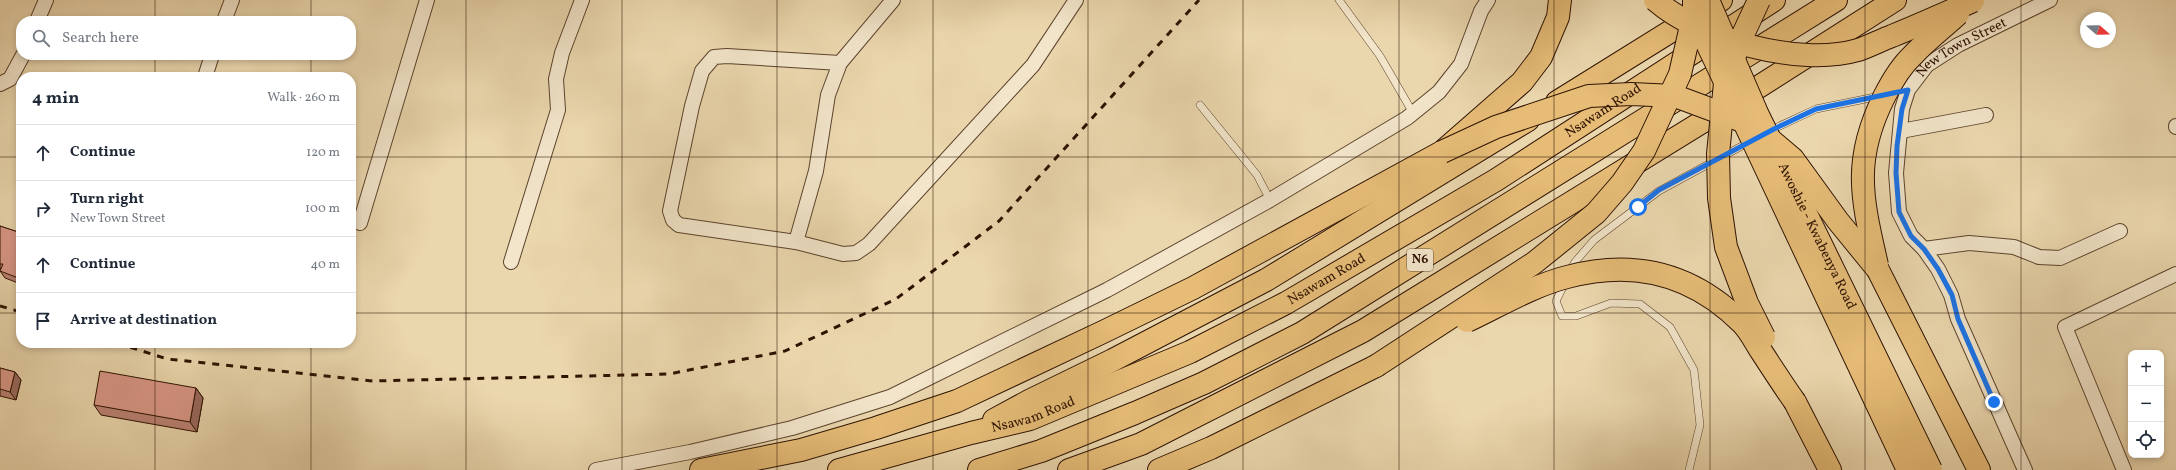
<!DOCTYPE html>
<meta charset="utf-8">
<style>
body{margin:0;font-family:Vollkorn,serif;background:#f6f6f7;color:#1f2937}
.controls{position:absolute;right:12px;bottom:12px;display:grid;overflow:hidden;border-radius:8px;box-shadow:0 2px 6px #0003}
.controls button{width:36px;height:36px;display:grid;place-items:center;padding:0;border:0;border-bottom:1px solid #e0e1e3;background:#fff;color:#1f2937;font:20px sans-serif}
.compass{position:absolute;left:2080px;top:12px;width:36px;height:36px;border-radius:50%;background:#fff;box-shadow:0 2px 6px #0003;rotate:110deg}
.stop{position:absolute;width:12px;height:12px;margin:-9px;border:3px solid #1a73e8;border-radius:50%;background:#fff}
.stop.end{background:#1a73e8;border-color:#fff;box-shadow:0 1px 4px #0008}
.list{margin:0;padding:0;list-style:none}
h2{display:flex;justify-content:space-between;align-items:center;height:52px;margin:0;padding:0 16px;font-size:17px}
h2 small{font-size:13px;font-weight:400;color:#747a83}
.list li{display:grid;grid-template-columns:26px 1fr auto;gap:12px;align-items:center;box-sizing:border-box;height:56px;padding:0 16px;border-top:1px solid #e0e1e3}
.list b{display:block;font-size:15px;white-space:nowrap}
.list p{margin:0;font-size:13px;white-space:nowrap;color:#747a83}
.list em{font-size:13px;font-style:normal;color:#747a83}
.icon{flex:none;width:22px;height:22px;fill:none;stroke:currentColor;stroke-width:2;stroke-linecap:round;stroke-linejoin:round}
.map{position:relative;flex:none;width:2176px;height:470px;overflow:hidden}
.search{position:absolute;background:#fff;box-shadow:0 2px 6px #0003;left:16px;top:16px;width:340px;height:44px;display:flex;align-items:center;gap:10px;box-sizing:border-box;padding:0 14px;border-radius:16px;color:#747a83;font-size:15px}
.panel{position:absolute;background:#fff;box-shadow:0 2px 6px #0003;left:16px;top:72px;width:340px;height:276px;border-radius:16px}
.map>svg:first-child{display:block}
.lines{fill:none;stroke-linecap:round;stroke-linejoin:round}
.service-casing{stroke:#5c432c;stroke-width:8}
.minor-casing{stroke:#5c432c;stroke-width:16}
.trunk-casing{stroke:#2d1200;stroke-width:24}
.service{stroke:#f2e5ca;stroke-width:7}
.minor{stroke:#f2e5ca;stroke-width:14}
.trunk{stroke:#e6bc77;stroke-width:22}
.rail{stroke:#2d1200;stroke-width:3;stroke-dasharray:7 7;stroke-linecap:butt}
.primary-bridge-casing{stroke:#2d1200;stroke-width:24;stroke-linecap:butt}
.trunk-bridge-casing{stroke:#2d1200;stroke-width:24;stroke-linecap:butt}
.primary-bridge{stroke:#e6bc77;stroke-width:22}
.trunk-bridge{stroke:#e6bc77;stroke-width:22}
.wall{fill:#bb8375;stroke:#2d1200}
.shaded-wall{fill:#996a5f;stroke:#2d1200}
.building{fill:#da9888;stroke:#2d1200}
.route{stroke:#1a73e8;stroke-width:5}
.grid{fill:none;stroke:#2d1200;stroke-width:1;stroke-opacity:0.55}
.labels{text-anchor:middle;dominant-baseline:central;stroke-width:3;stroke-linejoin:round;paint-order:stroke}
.shield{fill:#f2e5ca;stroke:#68513d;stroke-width:1}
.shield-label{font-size:13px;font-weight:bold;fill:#2d1200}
.street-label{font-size:14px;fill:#2d1200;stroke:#f2e5ca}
</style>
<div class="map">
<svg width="2176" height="470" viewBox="0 0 2176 470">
<rect width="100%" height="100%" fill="#ebd7ae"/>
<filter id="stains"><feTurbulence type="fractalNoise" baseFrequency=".005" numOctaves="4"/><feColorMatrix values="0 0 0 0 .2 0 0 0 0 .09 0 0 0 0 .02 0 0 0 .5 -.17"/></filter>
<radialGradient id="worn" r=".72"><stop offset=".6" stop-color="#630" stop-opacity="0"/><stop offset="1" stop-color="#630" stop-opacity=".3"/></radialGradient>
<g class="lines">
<defs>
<g id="service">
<polyline points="1339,0 1380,56 1413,113"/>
<polyline points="1200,105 1257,175 1270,200"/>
<polyline points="1769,131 1816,109 1880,96"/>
<polyline points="1569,273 1575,262 1594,240 1659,191 1751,141"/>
<polyline points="1565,283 1556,301 1562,316 1576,316 1611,303 1640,304 1670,327 1694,370 1700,425 1689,470"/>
</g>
<g id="minor">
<polyline points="37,21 46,0"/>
<polyline points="224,21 232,0"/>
<polyline points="840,63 727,56 714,57 702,71 692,106 670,211 673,220 679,225 796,242 843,254 856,253 869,244 1033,65 1076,0"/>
<polyline points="205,77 212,55"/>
<polyline points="0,84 10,79 23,55"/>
<polyline points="2176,127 2176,126"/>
<polyline points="1901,131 1986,115"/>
<polyline points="360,223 427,0"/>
<polyline points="796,242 816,171 828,95 840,63 893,0"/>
<polyline points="1924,249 1969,243 2014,247 2039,257 2060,258 2120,231"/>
<polyline points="511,262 558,110 556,79 562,53 582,0"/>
<polyline points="596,470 690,452 792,428 890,397 1107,290 1270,200 1407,118 1439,92 1461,64 1481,11 1488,0"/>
<path id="s1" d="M2025,470L1958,319L1951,295L1938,269L1924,249L1911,236L1899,212L1896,173L1902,109L1908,90L1927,65L1958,45L2050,0"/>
<polyline points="2124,470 2065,327 2176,274"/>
</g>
<g id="trunk">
<polyline points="1557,102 1721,0"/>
<polyline points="1878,270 1979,470"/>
<polyline points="1795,402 1830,470"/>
<polyline points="994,420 1029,401 1113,360 1266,280 1528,120"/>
<polyline points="701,470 801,450 876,428 957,401 1103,332 1193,288 1442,152 1522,82 1541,57 1558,17 1560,0"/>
<path id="s2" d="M839,470L971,433L1030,419L1190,352L1286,303L1496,180L1774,0"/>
<polyline points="979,470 1041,451 1135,413 1204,383 1302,333 1836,0"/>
<polyline points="1069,470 1141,444 1363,331 1741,98 1895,0"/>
<polyline points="1159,470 1211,448 1376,366"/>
</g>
</defs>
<use href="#service" class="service-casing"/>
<use href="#minor" class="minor-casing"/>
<use href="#trunk" class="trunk-casing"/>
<use href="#service" class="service"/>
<use href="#minor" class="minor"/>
<use href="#trunk" class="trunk"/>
<g class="rail">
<polyline points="0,306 21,312"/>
<polyline points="117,343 167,359 373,381 669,374 785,351 896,299 999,221 1199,0"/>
</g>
<defs>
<g id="primary-bridge">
<path id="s3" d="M1708,0L1757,113L1931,470"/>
<polyline points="1694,16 1908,470"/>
</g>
<g id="trunk-bridge">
<path d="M1655,0C1701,40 1799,67 1858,50C1870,46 1881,40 1892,36C1919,25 1946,13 1973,1"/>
<polyline points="1759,0 1740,41 1725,83 1718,154 1719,198 1726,247 1747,303 1764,337"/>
<polyline points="1442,152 1496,127 1589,96 1631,94 1675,96 1753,125 1793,159 1838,221 1878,270"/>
<path d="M1877,265C1862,199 1852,161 1884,97C1891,83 1901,66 1913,55C1927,40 1943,28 1958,14"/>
<path d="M1467,321C1499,306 1532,286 1567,277C1634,259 1693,274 1742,323C1750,331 1755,342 1761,351C1772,368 1783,385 1795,402"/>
<polyline points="1376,366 1534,263 1596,213 1622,183 1644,151 1680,74 1694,13 1694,0"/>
</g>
</defs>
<use href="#primary-bridge" class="primary-bridge-casing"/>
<use href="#trunk-bridge" class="trunk-bridge-casing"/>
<use href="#primary-bridge" class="primary-bridge"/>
<use href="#trunk-bridge" class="trunk-bridge"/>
</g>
<g class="wall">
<polygon points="0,226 21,233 21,284 5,278 0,271 1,269 0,268"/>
<polygon points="0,368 15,372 21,380 16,400 0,396"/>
<polygon points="196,388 203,398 197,432 101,415 94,405"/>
</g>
<g class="shaded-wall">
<polygon points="15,372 21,380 16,400 10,392"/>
<polygon points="196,388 203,398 197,432 190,422"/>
</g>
<g class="building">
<polygon points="0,226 21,233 21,279 0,271 3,264 0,264"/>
<polygon points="0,368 15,372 10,392 0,389"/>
<polygon points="100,371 196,388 190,422 94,405"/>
</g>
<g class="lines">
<polyline class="route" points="1638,207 1659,190 1774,129 1816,109 1908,90 1902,109 1897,146 1896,173 1899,212 1911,236 1924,249 1938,269 1952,295 1958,319 1994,402"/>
</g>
<path class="grid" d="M155,0V21M311,0V21M466,0V470M622,0V470M777,0V470M933,0V470M1088,0V470M1243,0V470M1399,0V470M1554,0V470M1710,0V470M1865,0V470M2021,0V470M155,55V77M311,55V77M0,157H21M351,157H2176M0,313H21M351,313H2176M155,343V470M311,343V470"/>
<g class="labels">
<rect class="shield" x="1407" y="249" width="26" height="22" rx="3"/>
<g class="shield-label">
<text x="1420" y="260">N6</text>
</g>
<g class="street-label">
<text stroke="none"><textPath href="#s1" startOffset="482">New Town Street</textPath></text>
<text stroke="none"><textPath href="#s2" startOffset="850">Nsawam Road</textPath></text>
<text stroke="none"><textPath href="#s3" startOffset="260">Awoshie - Kwabenya Road</textPath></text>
<text stroke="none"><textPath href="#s2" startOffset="526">Nsawam Road</textPath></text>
<text stroke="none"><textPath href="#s2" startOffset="202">Nsawam Road</textPath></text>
</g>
</g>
<rect width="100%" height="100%" filter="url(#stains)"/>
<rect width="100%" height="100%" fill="url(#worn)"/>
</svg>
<div class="controls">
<button>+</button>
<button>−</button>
<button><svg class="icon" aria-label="locate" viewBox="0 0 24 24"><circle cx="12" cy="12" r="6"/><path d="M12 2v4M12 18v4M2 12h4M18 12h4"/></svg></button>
</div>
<svg class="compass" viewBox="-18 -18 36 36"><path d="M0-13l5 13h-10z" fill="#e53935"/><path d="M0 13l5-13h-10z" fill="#747a83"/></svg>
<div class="stop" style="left:1638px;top:207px"></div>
<div class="stop end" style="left:1994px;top:402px"></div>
<div class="search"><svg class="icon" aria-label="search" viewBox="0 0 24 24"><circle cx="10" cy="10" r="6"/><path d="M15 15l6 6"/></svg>Search here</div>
<section class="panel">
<h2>4 min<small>Walk · 260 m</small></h2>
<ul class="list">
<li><svg class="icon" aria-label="ahead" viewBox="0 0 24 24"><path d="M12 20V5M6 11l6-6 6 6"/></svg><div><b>Continue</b></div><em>120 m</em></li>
<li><svg class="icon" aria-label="right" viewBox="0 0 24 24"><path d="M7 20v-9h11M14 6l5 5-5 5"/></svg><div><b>Turn right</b><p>New Town Street</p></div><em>100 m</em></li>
<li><svg class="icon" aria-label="ahead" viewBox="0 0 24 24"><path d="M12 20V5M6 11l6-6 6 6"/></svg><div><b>Continue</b></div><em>40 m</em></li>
<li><svg class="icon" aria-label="arrive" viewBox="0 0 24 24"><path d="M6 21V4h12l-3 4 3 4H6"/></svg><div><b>Arrive at destination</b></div></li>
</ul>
</section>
</div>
